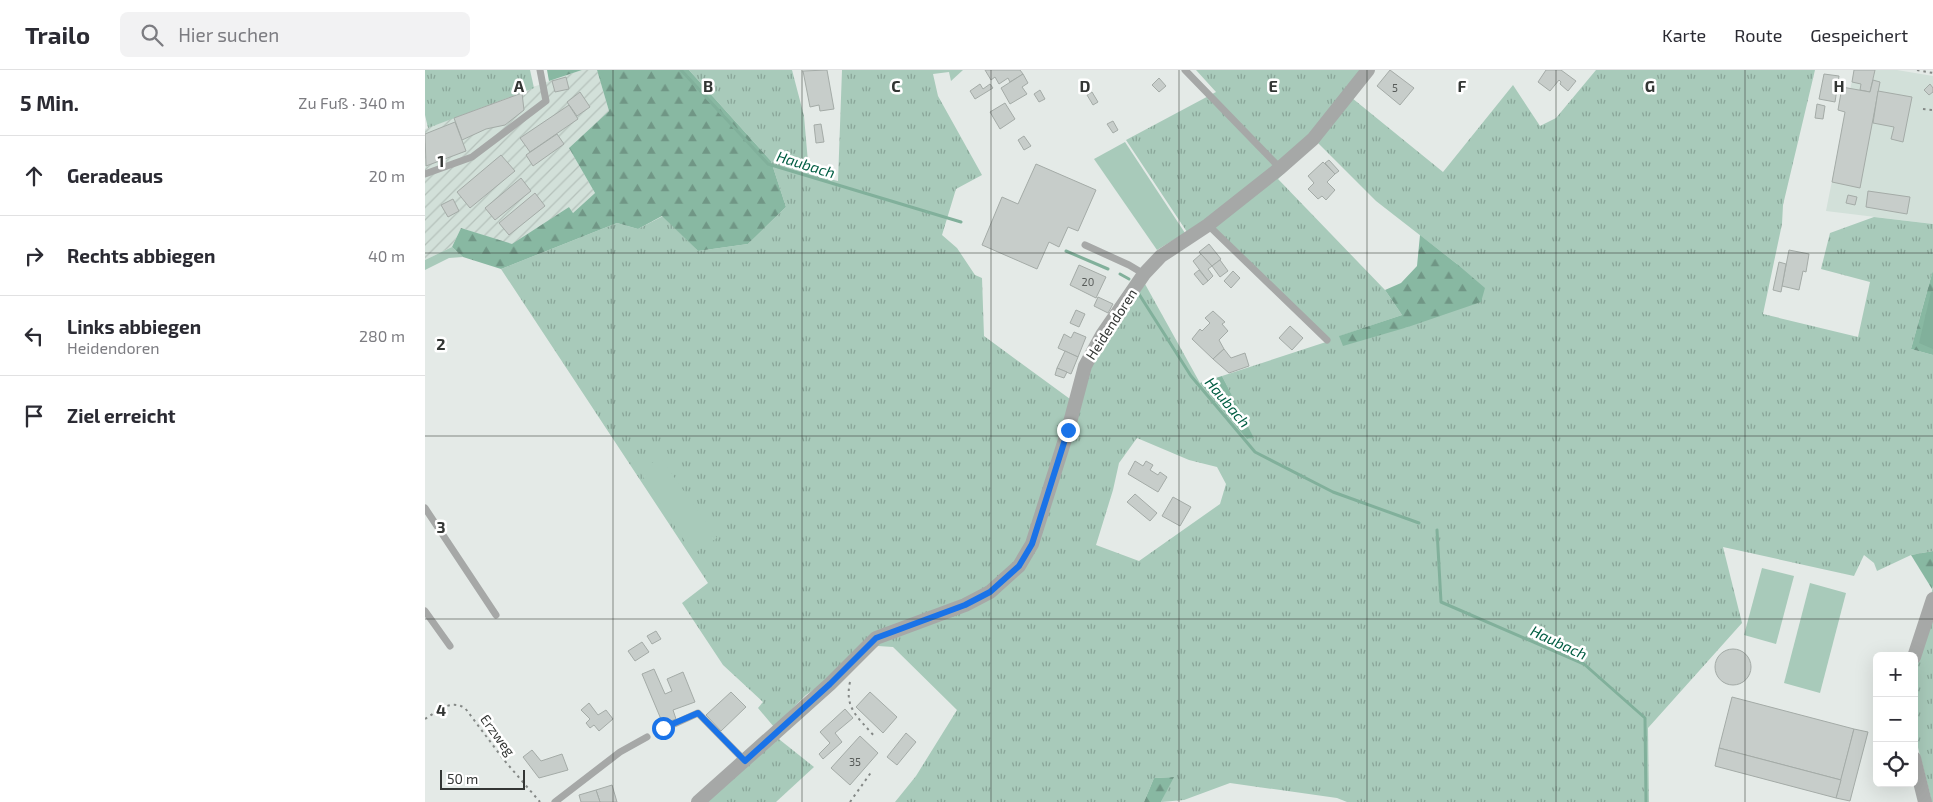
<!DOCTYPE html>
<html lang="de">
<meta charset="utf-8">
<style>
body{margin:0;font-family:"Exo 2",sans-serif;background:#f2f2f3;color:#2b2b33}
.controls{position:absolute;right:15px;bottom:15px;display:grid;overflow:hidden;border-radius:8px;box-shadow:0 5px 20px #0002}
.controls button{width:45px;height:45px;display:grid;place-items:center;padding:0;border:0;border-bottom:1px solid #e1e1e2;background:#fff;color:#2b2b33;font:25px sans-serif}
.scale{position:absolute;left:15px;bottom:12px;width:85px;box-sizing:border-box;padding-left:5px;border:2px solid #333634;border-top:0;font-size:14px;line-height:18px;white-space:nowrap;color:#333634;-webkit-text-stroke:4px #fff;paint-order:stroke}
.stop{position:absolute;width:15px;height:15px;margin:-11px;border:4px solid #1a73e8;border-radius:50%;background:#fff}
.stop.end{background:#1a73e8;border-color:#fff;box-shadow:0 1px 5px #0008}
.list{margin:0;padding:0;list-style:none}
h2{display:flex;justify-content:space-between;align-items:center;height:65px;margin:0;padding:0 20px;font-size:21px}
h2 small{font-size:16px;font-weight:400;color:#7c7c81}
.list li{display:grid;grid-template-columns:32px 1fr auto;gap:15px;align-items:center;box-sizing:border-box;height:80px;padding:0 20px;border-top:1px solid #e1e1e2}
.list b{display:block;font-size:19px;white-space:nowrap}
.list p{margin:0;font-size:16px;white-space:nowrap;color:#7c7c81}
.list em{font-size:16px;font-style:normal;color:#7c7c81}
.icon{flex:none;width:28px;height:28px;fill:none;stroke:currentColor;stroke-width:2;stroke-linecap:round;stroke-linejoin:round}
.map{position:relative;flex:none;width:1508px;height:732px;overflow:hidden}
header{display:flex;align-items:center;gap:30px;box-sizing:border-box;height:70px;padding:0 25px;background:#fff;border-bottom:1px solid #e1e1e2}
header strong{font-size:24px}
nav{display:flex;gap:28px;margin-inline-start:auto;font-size:18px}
.search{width:350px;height:45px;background:#f2f2f3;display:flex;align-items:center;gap:12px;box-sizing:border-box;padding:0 18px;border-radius:8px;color:#7c7c81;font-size:19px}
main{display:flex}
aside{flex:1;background:#fff}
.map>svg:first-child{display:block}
.built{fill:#d2e0d9}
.industrial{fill:url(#industrial-furrows)}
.grass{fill:url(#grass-tufts);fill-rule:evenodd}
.forest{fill:url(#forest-firs)}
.pitch{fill:#a8caba}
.water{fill:#81b09b}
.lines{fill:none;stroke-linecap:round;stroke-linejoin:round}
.stream{stroke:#81b09b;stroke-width:3}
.building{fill:#c7cdca;stroke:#a4aba7}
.path{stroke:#848886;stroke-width:2;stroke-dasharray:2.5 4;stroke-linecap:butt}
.service{stroke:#a6a8a7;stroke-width:7}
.minor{stroke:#a6a8a7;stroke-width:14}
.route{stroke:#1a73e8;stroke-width:6}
.grid{fill:none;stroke:#333634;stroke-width:1;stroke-opacity:0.55}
.labels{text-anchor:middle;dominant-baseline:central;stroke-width:5;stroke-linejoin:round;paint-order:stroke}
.number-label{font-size:11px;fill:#585c5a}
.street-label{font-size:14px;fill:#333634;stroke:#fff}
.water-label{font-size:15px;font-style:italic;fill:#005d42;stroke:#fff}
.grid-label{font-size:16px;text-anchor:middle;font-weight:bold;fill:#333634;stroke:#fff;stroke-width:5;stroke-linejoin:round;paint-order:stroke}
</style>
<header>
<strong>Trailo</strong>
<div class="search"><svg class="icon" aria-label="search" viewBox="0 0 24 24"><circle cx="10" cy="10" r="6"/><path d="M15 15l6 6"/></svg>Hier suchen</div>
<nav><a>Karte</a><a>Route</a><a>Gespeichert</a></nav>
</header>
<main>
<aside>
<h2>5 Min.<small>Zu Fuß · 340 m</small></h2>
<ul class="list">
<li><svg class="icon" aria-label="ahead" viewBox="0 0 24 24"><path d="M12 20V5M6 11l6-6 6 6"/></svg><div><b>Geradeaus</b></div><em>20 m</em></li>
<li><svg class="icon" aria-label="right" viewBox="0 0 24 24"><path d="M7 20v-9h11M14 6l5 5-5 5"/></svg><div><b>Rechts abbiegen</b></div><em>40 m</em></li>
<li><svg class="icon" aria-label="left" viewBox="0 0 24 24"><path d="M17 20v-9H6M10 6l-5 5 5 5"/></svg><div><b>Links abbiegen</b><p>Heidendoren</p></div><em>280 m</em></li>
<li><svg class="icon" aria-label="arrive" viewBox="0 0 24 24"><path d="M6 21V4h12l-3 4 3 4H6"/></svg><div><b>Ziel erreicht</b></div></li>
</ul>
</aside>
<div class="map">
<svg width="1508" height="732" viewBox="0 0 1508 732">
<defs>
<pattern id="industrial-furrows" width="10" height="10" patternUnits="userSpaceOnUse" patternTransform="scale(1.25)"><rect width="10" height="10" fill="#d2e0d9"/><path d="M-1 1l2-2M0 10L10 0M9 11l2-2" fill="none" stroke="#b5c1bb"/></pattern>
<pattern id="grass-tufts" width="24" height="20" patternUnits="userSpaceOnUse" patternTransform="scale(1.25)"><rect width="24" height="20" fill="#a8caba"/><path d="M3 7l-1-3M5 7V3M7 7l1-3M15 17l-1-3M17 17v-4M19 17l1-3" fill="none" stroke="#89a598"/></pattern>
<pattern id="forest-firs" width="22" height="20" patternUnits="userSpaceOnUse" patternTransform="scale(1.25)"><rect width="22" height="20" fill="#88b8a2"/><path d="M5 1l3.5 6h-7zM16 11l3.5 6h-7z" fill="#709685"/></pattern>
</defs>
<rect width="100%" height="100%" fill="#e4eae7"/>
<polygon class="built" points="1429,0 1472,0 1508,6 1508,154 1401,141"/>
<polygon class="industrial" points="157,0 172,0 184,41 144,78 170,123 148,143 144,137 87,175 36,158 27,177 0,190 0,59 124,11"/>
<g class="grass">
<polygon points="0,0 105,0 109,18 3,58 0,45"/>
<path d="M264,0H367L379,46L384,104L413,111L417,0H538L526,11L524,2L508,4L513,26L557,105L531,119L517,165L532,178L550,205L557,208L559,266L645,329L666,293L720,214L775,313L823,369L828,367L797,306L901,272L784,156L762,162L701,70L791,22L771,0H949L927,28L1018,102L1088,15L1115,56L1131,48L1171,0H1390L1358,135L1357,154L1338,244L1433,267L1445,212L1396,199L1405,163L1449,147L1508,154V200L1486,279L1508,285V481L1486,485L1452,501L1449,493L1439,485L1429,506L1298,477L1317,553L1223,658L1224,732H922L912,728L805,713L759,730L736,732L748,707L729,708L719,732H470L491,706L532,640L468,577L453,576L381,625L349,657L333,638L338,632L298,595L257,533L283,513L76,199L192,153L213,159L238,146L273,181L323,174L361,137L346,91ZM892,72L951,131L1032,194L983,257L915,266L977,245L960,220L853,109ZM712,368L764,390L792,397L801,414L795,434L714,491L671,475L688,420L694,393Z"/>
<polygon points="27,177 38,187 24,188 0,200 0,190"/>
<polygon points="1508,516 1508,732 1507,732 1489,662 1489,603"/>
<polygon points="345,662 389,697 351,732 266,732"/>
</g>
<g class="forest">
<polygon points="122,0 157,0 124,11"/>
<polygon points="172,0 264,0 346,91 361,137 323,174 273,181 237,146 213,159 192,153 76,199 38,187 27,177 36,158 87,174 144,137 148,143 170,123 144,78 184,41"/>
<polygon points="995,165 1032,194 1060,218 1056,232 983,257 918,276 914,266 977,245 960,220 976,213 992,196"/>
<polygon points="1508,200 1508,285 1486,279"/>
<polygon points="797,306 829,368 822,369 775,313"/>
<polygon points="1508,481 1508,516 1507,519 1486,485"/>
<polygon points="749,707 736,732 719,732 729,708"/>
</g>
<g class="pitch">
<polygon points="700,72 760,163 732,180 669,89"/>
<polygon points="235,387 292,468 268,484 215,402"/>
<polygon points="1337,498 1369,506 1351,574 1319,565"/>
<polygon points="1385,513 1421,523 1395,623 1359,613"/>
</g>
<polygon class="water" points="1506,222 1508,222 1508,279 1494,273"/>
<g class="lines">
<g class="stream">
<polyline points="256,0 343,94 536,152"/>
<polyline points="641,181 683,199"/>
<polyline points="695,204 704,209"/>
<polyline points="712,221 766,306 830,382 908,422 994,453"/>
<polyline points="1012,460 1016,532 1159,594 1220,648 1221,732"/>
</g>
</g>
<g class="building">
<polygon points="402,0 409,39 395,41 394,35 385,37 378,1"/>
<polygon points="560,0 595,0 598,4 585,12 583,8 574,14 570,7 566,10"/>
<polygon points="965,0 989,18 975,35 952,16"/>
<polygon points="1121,0 1136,0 1151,11 1143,21 1135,14 1136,12 1134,10 1125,21 1113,12"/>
<polygon points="1429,0 1450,0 1445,22 1435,20 1436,14 1427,12"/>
<polygon points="598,4 603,13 597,17 602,24 585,34 576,18"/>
<polygon points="1399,4 1414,6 1410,32 1394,29"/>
<polygon points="141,7 144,19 130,22 127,11"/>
<polygon points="734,8 741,16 734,22 727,15"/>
<polygon points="1448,10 1455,12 1435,118 1407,112 1420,42 1413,40 1417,17 1445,22"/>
<polygon points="555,14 558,19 565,14 568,18 550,29 545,21"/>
<polygon points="1505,14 1508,18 1508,22 1504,25 1499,20"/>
<polygon points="615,20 620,29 614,32 609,24"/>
<polygon points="1453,21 1487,27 1478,72 1466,69 1469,57 1448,53"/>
<polygon points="155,22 165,37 152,46 142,32"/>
<polygon points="667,22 673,32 668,35 662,25"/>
<polygon points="97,23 99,40 80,55 61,59 37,70 29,48"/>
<polygon points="580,33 590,49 575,59 565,42"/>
<polygon points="1392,34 1400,36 1398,49 1390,48"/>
<polygon points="144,35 153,49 105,82 95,68"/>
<polygon points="688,51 693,60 688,63 682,54"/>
<polygon points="30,52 41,81 1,96 0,64"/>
<polygon points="396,54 399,72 391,73 389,55"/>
<polygon points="132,64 139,74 108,96 101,85"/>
<polygon points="599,66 606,76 599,80 593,70"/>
<polygon points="76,85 90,101 45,138 32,122"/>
<polygon points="904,90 914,101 910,104 900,93"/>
<polygon points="898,92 910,104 902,112 910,120 901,130 897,126 893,129 883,119 889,113 883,106"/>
<polygon points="611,94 671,120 653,161 643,157 634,177 624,172 612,199 557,175 577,127 593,134"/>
<polygon points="96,108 106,121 70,150 60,138"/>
<polygon points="1443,121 1485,127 1482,144 1441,137"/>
<polygon points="110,123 120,136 84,165 74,153"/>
<polygon points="1423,125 1432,127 1430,135 1421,133"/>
<polygon points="28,129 34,141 23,147 16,135"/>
<polygon points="784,174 796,189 787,196 774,182"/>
<polygon points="1364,180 1384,184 1381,202 1378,201 1374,220 1357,216"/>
<polygon points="776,184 787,196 783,199 788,206 783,211 768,191"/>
<polygon points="795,190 803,201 795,207 787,196"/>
<polygon points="1354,192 1361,194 1356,222 1348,220"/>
<polygon points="654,195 681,207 671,228 645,215"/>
<polygon points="774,200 783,211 778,215 769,204"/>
<polygon points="808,201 815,208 806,218 799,211"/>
<polygon points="673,227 688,234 683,243 669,236"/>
<polygon points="651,240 660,244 654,257 645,253"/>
<polygon points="788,241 800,252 797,254 803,261 794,270 799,279 788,289 767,269 775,259 777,261 785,253 780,248"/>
<polygon points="865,256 878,268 867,280 854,268"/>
<polygon points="649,262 661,267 653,287 633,278 639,264 646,268"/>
<polygon points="799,279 806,288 820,283 824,296 804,303 788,289"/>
<polygon points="640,281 653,287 646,304 632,298"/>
<polygon points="632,298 642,302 639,308 630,305"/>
<polygon points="710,391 718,396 721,391 728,395 725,400 733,405 735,402 742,407 733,422 703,404"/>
<polygon points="710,424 732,443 725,451 702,432"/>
<polygon points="748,427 766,437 755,456 737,446"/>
<polygon points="231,561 236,569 227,574 222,566"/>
<polygon points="217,572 224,582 210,591 203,581"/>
<circle cx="1308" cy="597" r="18"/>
<polygon points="229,599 240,624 247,621 242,609 258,602 270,632 248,640 251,649 238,654 217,604"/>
<polygon points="306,622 321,637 296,661 281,645"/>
<polygon points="445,622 472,647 458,663 431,637"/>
<polygon points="1307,627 1429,659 1416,710 1294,678"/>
<polygon points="164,633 173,645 181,640 188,649 174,661 169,655 165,658 161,653 165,649 156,640"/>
<polygon points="420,639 428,648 410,663 417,672 398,689 394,684 405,673 395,662"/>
<polygon points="1429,659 1443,662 1425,731 1411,728"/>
<polygon points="481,663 491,672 472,695 462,687"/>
<polygon points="435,666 453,683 425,715 406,698"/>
<polygon points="1294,678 1416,710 1411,728 1290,696"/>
<polygon points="107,680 116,691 137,684 143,700 114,708 98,687"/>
<polygon points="187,715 192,732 175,732 171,720"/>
<polygon points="171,720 175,732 156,732 154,725"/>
</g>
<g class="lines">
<g class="path">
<polyline points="1492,0 1508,3"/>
<polyline points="1498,39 1508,40"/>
<path d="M425,612C419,639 434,648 450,667"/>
<path d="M0,649C13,641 25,629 40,638L79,690L115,732"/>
<polyline points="425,732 447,701"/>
</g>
<g class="service">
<polyline points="760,0 855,98"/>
<polyline points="0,104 47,87 121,31 115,0"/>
<polyline points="783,155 902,270"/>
<polyline points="660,175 704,195 719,204"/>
<polyline points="0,438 71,545"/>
<polyline points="0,541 25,576"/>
<polyline points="238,659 273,643 320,691"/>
<polyline points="130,732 195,682 222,667"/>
</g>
<g class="minor">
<polyline points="1489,587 1508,529"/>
<polyline points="1489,688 1500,732"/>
<polyline points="273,732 405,614 451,568 540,535 565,522 594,496 607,474 643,360 660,296 677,265 719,204 736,186 783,155 855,98 888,69 943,0"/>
</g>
</g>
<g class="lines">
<polyline class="route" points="238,658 273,643 320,691 405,614 451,568 540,535 565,522 594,496 607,474 643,360"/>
</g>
<path class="grid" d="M188,0V732M377,0V732M566,0V732M754,0V732M942,0V732M1131,0V732M1320,0V732M0,183H1508M0,366H1508M0,549H1508"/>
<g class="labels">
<g class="number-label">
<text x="970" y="17">5</text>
<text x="663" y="211">20</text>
<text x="430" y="691">35</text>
</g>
<g class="street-label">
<text transform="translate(686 254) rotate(-57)">Heidendoren</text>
<text transform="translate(73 665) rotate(54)">Erzweg</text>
</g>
<g class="water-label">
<text transform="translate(381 94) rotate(17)">Haubach</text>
<text transform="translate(803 332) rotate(50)">Haubach</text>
<text transform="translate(1134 572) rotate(25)">Haubach</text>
</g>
</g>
<g class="grid-label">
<text x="94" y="22">A</text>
<text x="283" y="22">B</text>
<text x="471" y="22">C</text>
<text x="660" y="22">D</text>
<text x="848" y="22">E</text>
<text x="1037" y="22">F</text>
<text x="1225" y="22">G</text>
<text x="1414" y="22">H</text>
<text x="16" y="97">1</text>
<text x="16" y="280">2</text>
<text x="16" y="463">3</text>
<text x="16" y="646">4</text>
</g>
</svg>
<div class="controls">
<button>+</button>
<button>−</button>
<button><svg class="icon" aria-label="locate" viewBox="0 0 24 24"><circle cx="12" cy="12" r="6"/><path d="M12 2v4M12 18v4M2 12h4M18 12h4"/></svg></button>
</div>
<div class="scale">50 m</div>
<div class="stop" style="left:238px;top:658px"></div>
<div class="stop end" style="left:643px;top:360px"></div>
</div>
</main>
